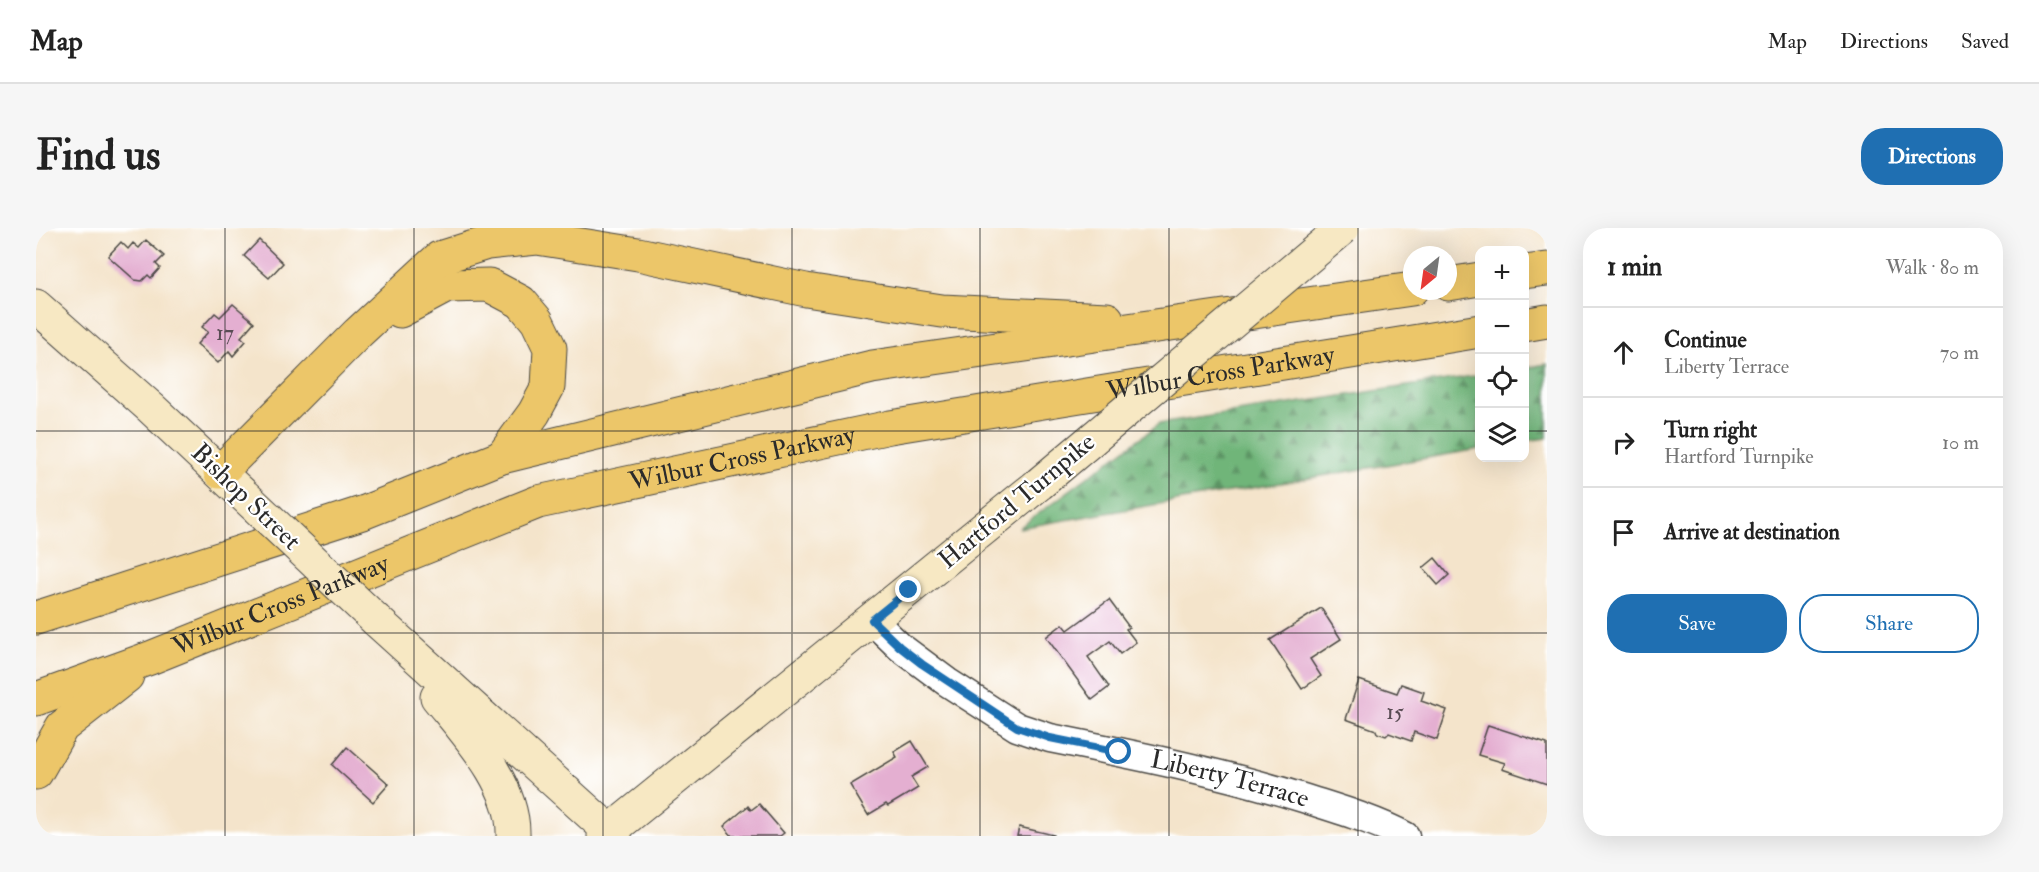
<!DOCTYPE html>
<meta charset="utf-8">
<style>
body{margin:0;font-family:"IM FELL Double Pica",serif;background:#f6f6f6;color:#222}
.controls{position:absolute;right:18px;top:18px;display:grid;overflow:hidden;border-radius:12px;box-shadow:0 6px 24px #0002}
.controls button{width:54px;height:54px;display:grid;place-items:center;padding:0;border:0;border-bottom:2px solid #e0e0e0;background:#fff;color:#222;font:30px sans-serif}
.compass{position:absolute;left:1367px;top:18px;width:54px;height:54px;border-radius:50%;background:#fff;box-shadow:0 6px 24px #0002;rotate:209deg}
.stop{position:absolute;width:18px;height:18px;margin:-14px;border:4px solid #1f6fb2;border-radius:50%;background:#fff}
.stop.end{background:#1f6fb2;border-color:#fff;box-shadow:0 2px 6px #0008}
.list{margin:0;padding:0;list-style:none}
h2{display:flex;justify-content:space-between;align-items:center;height:78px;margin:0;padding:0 24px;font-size:26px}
h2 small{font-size:20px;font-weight:400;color:#767676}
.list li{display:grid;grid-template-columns:39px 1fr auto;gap:18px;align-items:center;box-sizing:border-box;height:90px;padding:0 24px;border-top:2px solid #e0e0e0}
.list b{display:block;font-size:22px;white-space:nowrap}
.list p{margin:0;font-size:20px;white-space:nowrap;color:#767676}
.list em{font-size:20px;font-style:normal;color:#767676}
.actions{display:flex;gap:12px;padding:18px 24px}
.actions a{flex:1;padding:14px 0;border:2px solid #1f6fb2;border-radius:24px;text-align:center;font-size:21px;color:#1f6fb2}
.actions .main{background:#1f6fb2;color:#fff}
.icon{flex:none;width:33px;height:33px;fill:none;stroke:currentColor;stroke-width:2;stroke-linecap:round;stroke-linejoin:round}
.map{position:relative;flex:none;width:1511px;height:608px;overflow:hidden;border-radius:24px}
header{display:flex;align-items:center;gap:36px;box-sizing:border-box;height:84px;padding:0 30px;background:#fff;border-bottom:2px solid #e0e0e0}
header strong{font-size:28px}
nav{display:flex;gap:33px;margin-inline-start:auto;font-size:21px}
.intro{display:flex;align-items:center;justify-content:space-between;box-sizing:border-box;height:144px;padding:0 36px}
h1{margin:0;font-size:42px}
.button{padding:15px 27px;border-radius:24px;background:#1f6fb2;color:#fff;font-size:21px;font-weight:700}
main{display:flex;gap:36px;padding:0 36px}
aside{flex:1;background:#fff;border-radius:24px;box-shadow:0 6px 24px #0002}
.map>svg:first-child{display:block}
.forest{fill:url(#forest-firs);stroke:#4e7052;stroke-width:1.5}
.building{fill:#e4afd1}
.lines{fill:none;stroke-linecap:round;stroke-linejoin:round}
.street-casing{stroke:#494743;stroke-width:31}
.secondary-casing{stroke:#494743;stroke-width:35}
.highway-casing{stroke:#494743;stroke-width:35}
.street{stroke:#fff;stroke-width:28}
.secondary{stroke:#f7e8c3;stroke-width:33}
.highway{stroke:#ecc669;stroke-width:33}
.secondary-bridge-casing{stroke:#494743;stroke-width:35;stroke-linecap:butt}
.secondary-bridge{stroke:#f7e8c3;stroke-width:33}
.route{stroke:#1f6fb2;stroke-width:8}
.grid{fill:none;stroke:#2b2b2b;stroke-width:1.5;stroke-opacity:0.55}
.labels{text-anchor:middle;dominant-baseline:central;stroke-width:4.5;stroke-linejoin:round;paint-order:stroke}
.number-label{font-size:22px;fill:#594c54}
.street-label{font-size:26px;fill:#2b2b2b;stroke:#fff}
</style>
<header>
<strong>Map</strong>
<nav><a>Map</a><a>Directions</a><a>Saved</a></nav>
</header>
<div class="intro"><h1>Find us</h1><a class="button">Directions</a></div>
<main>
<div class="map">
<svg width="1511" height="608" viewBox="0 0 1511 608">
<defs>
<pattern id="forest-firs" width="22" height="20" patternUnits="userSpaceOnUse" patternTransform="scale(1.5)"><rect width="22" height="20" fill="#70b579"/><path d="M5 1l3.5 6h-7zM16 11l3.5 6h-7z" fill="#5c9363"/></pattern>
</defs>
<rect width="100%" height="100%" fill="#fff"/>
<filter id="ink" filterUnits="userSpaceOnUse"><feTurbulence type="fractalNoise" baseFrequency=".0167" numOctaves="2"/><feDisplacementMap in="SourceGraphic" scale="12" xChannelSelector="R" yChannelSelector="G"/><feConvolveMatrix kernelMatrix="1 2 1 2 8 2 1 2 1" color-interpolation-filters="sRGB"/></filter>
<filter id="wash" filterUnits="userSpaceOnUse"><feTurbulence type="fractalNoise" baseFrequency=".008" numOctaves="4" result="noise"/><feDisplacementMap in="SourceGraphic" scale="24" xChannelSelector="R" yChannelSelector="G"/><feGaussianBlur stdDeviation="1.35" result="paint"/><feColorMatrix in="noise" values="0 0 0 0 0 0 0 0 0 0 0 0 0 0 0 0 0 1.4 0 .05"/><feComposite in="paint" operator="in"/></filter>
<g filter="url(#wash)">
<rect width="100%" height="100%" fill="#f4e4cb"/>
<g class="forest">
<polygon points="1511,136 1511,210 1489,213 1489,140"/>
<polygon points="1443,147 1443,221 983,300 1123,196"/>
</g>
<g id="blocks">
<g class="building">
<polygon points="110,12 128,28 120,36 124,40 115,50 112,47 106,53 99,52 72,28 85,14 92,21 97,15 103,20"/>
<polygon points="223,12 247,35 233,50 208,28"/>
<polygon points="197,76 218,94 205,109 210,113 197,128 193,123 182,135 161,116 172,104 166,99 179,85 184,89"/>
<polygon points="1399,330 1413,347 1402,357 1387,340"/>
<polygon points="1073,372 1093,399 1090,401 1100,414 1084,426 1074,413 1052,429 1073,459 1056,472 1010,409 1027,396 1032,402"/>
<polygon points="1285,380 1305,411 1274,431 1285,448 1266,461 1234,412"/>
<polygon points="1323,452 1361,465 1365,456 1388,464 1385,473 1411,482 1401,512 1378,504 1375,513 1353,505 1350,508 1341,505 1340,502 1310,491"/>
<polygon points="1452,497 1511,516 1511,556 1466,541 1469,535 1442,527"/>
<polygon points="876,513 892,539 875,549 882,560 852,578 850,576 832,587 814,557 861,529 858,524"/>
<polygon points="311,519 353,556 337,574 296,537"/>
<polygon points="723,576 748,605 744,608 696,608 688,598 712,578 715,582"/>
<polygon points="983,599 1018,607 1018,608 981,608"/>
</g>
</g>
</g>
<g filter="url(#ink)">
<use href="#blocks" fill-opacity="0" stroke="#494743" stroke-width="1.5"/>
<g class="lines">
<defs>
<g id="street">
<path id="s1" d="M836,392L864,419L911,454L981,499L1014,510C1099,527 1184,544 1267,570C1301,581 1337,591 1369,608"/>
</g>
<g id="secondary">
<polyline points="0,78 115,180 232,290"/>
<polyline points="340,392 579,608"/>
<path d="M401,469C431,506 479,557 477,608"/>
<polyline points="568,608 1003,256"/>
</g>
<g id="highway">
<polyline points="1488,44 1511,41"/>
<polyline points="1412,56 1444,51"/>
<polyline points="364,83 411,58 453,57 485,74 501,93 514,120 512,159 498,185 466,229"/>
<polyline points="1488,97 1511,93"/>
<polyline points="184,244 322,105 403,30 451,15 501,10 602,26 770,62 906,83 1071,91"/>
<polyline points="0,390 329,284 466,229 836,139 1376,61"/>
<path id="s2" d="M0,471L114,430L502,274L854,199L1444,103"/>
<polyline points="0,545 26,499 91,448"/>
</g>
</defs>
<use href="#street" class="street-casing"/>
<use href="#secondary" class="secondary-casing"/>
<use href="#highway" class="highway-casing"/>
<use href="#street" class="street"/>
<use href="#secondary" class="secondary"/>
<use href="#highway" class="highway"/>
<defs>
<g id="secondary-bridge">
<polyline points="1003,256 1307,0"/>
<polyline points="232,290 340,392"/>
</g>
</defs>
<use href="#secondary-bridge" class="secondary-bridge-casing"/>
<use href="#secondary-bridge" class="secondary-bridge"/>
</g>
</g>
<g class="lines" filter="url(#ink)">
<polyline class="route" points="873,362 836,392 864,419 886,436 981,499 1014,510 1083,524"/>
</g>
<path class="grid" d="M189,0V608M378,0V608M567,0V608M756,0V608M944,0V608M1133,0V608M1322,0V608M0,203H1444M1488,203H1511M0,405H1511"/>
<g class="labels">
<g class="number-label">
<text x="189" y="105">17</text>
<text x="1359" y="484">15</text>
</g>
<g class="street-label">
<text stroke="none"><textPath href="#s2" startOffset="1234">Wilbur Cross Parkway</textPath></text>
<text stroke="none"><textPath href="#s2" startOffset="748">Wilbur Cross Parkway</textPath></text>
<text transform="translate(210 269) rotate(44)">Bishop Street</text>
<text transform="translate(981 273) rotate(-40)">Hartford Turnpike</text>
<text stroke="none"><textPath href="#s2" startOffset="262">Wilbur Cross Parkway</textPath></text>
<text stroke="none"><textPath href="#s1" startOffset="400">Liberty Terrace</textPath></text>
</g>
</g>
</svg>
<div class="controls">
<button>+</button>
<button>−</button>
<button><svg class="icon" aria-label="locate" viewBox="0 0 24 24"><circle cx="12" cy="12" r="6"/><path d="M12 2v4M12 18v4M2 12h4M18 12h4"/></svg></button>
<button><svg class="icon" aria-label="layers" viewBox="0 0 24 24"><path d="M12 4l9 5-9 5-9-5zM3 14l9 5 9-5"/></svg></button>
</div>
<svg class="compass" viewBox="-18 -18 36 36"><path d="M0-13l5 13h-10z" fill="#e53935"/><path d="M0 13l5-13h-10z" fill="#767676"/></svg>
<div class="stop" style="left:1083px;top:524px"></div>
<div class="stop end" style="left:873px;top:362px"></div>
</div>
<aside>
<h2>1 min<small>Walk · 80 m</small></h2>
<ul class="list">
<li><svg class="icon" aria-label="ahead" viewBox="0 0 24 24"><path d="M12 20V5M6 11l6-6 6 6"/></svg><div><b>Continue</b><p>Liberty Terrace</p></div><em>70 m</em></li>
<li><svg class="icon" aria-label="right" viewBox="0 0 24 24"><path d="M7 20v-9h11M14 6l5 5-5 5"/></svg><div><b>Turn right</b><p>Hartford Turnpike</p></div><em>10 m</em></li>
<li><svg class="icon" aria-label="arrive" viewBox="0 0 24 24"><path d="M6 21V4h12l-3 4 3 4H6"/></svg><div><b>Arrive at destination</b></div></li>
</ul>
<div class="actions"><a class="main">Save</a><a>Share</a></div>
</aside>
</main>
